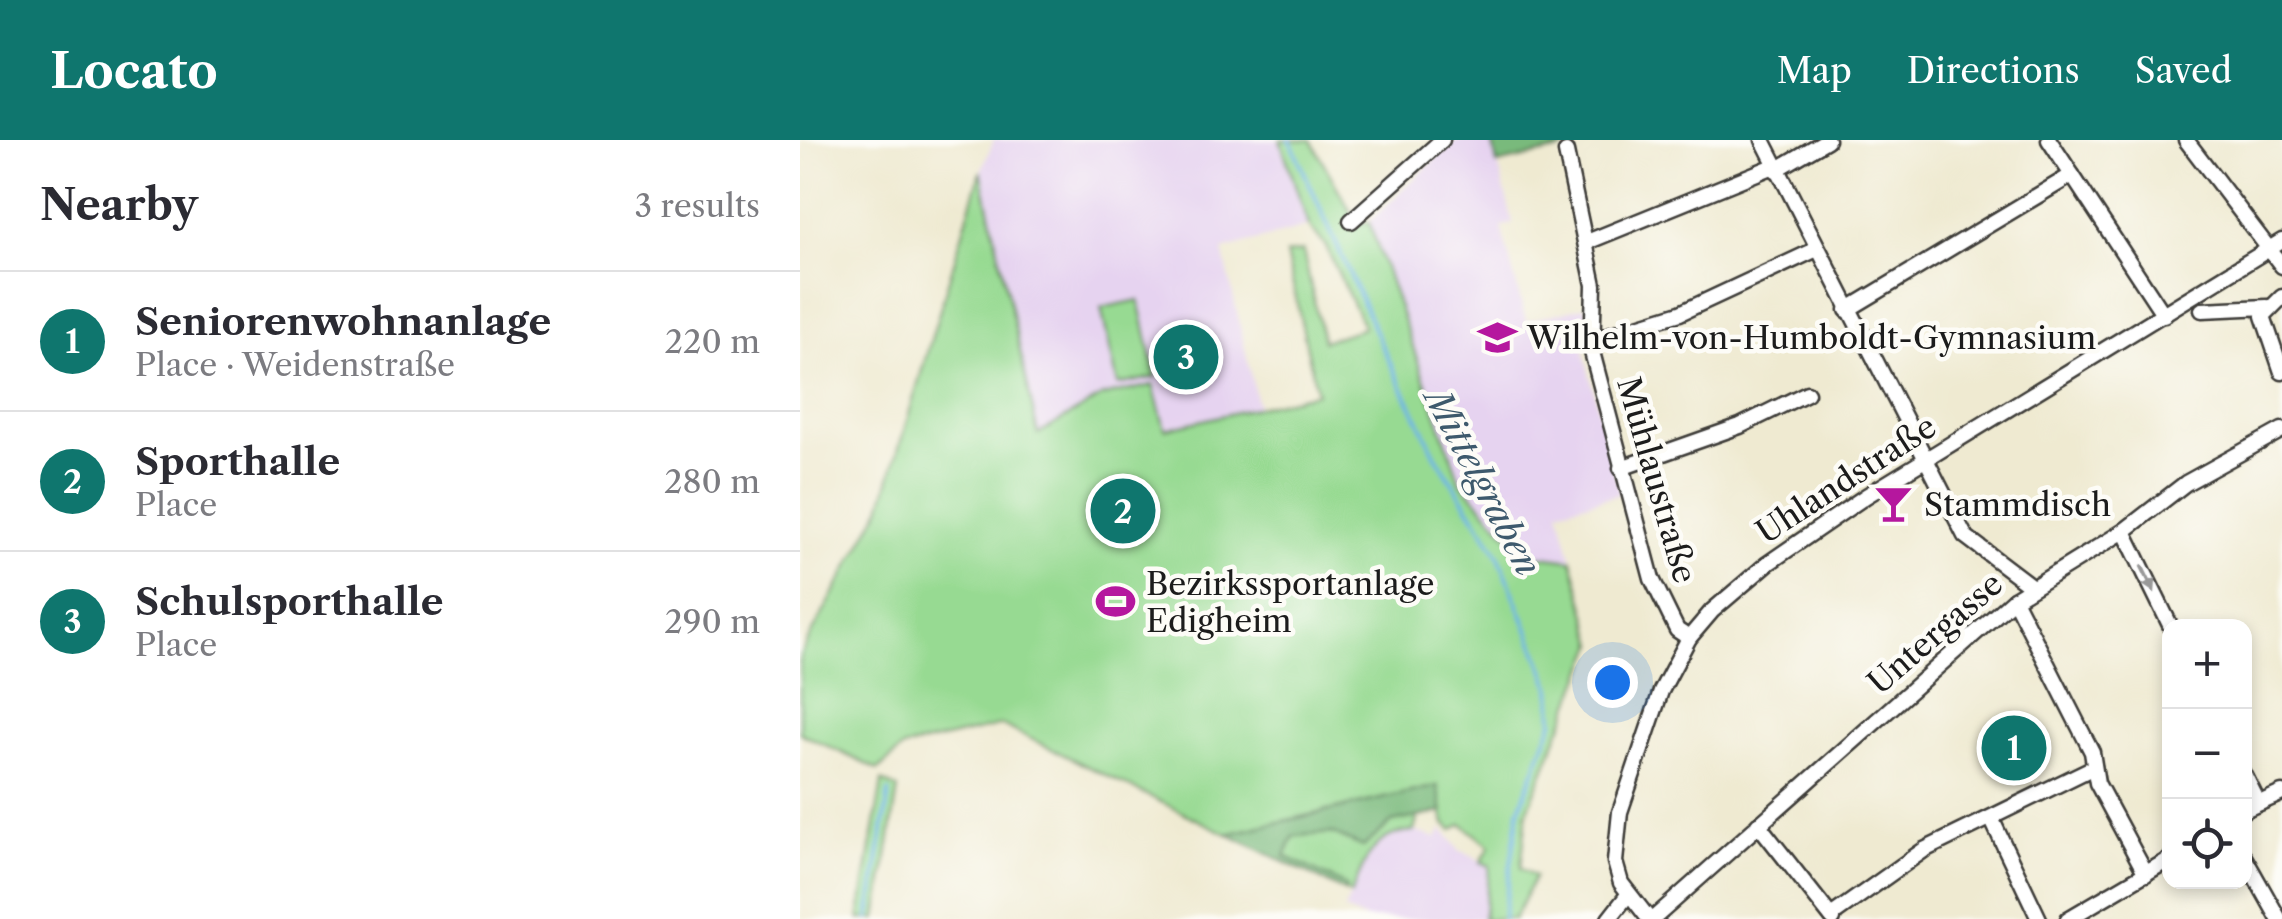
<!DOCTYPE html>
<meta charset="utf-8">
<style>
body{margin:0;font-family:"Libre Caslon Text",serif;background:#f2f2f3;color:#2b2b33}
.controls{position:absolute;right:30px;bottom:30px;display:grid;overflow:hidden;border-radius:20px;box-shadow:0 5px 15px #0003}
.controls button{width:90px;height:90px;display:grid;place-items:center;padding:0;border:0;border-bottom:2px solid #e1e1e2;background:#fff;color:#2b2b33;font:50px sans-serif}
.you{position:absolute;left:812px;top:542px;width:35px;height:35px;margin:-25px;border:8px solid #fff;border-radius:50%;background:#1a73e8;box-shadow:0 0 0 15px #1a73e833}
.badge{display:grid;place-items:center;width:65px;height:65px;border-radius:50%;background:#0f766e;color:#fff;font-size:32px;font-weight:700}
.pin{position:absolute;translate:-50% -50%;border:5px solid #fff;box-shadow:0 2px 10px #0006}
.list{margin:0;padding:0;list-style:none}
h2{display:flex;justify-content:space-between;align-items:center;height:130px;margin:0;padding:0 40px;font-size:42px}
h2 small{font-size:32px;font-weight:400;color:#7c7c81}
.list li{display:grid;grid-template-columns:65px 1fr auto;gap:30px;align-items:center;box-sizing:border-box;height:140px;padding:0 40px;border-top:2px solid #e1e1e2}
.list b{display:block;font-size:38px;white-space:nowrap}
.list p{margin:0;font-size:32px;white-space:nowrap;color:#7c7c81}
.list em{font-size:32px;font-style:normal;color:#7c7c81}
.icon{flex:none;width:55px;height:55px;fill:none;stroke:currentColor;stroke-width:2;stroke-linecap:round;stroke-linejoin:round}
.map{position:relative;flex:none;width:1482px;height:779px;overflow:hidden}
header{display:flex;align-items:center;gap:60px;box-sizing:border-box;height:140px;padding:0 50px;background:#0f766e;color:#fff}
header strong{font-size:48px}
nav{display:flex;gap:55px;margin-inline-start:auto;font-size:35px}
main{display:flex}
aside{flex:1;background:#fff}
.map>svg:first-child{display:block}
.built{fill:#e6d3f0}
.green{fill:#97da92;stroke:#5a7b57;stroke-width:2.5}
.forest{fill:#79ba7c;stroke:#4a6b4c;stroke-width:2.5}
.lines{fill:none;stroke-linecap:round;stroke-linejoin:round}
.stream{stroke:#6eb5e5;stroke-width:4}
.minor-casing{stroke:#3c3b37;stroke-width:19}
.minor{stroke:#fff;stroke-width:14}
.oneway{fill:#999}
.labels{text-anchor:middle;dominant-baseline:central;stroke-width:9;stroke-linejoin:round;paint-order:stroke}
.poi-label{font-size:32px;fill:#1c1c1c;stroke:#fdfcf7;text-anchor:start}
.street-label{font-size:32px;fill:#1c1c1c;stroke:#fdfcf7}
.water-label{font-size:35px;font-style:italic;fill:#3d596c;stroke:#fdfcf7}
</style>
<header>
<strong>Locato</strong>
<nav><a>Map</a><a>Directions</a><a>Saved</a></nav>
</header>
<main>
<aside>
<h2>Nearby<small>3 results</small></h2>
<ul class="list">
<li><span class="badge">1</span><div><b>Seniorenwohnanlage</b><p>Place · Weidenstraße</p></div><em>220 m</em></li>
<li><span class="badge">2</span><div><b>Sporthalle</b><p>Place</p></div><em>280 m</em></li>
<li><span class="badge">3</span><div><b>Schulsporthalle</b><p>Place</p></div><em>290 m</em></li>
</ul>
</aside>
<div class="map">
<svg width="1482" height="779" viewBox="0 0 1482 779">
<rect width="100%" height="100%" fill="#fdfcf7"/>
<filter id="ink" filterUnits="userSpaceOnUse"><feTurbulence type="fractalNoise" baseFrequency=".01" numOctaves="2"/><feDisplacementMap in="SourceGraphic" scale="20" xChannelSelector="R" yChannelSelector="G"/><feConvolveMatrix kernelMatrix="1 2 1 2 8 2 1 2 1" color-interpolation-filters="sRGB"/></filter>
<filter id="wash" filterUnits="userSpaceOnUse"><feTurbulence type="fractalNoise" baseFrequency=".0048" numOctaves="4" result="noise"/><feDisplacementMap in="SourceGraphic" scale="40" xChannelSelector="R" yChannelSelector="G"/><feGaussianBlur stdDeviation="2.25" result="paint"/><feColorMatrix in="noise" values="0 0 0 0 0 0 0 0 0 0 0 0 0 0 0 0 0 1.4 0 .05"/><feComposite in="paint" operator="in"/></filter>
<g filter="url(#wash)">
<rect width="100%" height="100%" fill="#efead1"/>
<g class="built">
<polygon points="194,0 480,0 509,86 423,110 458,267 364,290 352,245 303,256 238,295 181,31"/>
<polygon points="656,0 692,0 713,83 701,87 726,181 787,166 784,213 820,354 759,370 772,420 725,414 660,341 569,82"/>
<polygon points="642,688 659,710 690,725 683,779 565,779 544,770 571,709 581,698 614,691 637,698"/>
</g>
<g class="green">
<polygon points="480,0 511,0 557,83 569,82 660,341 725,414 772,420 795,504 727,672 721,728 735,736 714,779 683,779 690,726 681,722 690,706 662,684 652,690 645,684 637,646 427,694 202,585 103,608 78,630 0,593 0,515 81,368 181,31 238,294 303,256 353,245 365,289 517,253 486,114 503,111 523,201 564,188 525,105 509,86"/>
<polygon points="339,160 356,237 318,245 301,168"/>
<polygon points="82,641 98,649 77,779 59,779"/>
<path d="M618,676L614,691C573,693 566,720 551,754L544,751L546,746L485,716L494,696L532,693L563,707L592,682Z"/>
</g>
<g class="forest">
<polygon points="692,0 763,0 764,9 697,24"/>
<polygon points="638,646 643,672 592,682 563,707 532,693 494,696 485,716 546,746 544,751 427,694"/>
</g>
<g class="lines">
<g class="stream">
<polyline points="490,0 580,202 637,318 697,412 751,547 753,582 719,670 703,779"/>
<polyline points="69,779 89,652"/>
</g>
</g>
</g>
<g filter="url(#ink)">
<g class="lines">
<defs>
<g id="minor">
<polyline points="963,0 1165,396 1231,446"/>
<polyline points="1249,0 1364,175"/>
<polyline points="1386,0 1482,126"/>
<polyline points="766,12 794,145 792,212 852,439 877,490 889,498"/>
<polyline points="976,30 1027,0"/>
<polyline points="551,81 642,0"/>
<polyline points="787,102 974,26"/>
<polyline points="1482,157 1463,176 1482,232"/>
<polyline points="1047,170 1272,35"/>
<polyline points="1402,170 1467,167"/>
<polyline points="792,200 880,173 1015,110"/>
<polyline points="821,328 940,286 1007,253"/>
<polyline points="1324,391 1371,487"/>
<polyline points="1214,459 1292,612 1297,643 1346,734"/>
<polyline points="1444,634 1458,662"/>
<polyline points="1444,670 1482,653"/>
<polyline points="1191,678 1239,779"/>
<polyline points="958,684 1033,779"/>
<polyline points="1444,717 1479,779"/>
<polyline points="1031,776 1124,710 1294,627"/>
<polyline points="809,779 827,756"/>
<polyline points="849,779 821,743 815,722 820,672 861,551 889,498 912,471 967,424 1066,356 1482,101"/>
<polyline points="853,779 1214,459 1324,391 1386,343 1482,290"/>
<polyline points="1268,779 1370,719"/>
</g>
</defs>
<use href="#minor" class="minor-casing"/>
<use href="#minor" class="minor"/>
</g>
<defs><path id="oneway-solid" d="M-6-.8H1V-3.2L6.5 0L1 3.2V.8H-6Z" transform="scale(2.5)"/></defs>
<use class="oneway" href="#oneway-solid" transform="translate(1348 439) rotate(64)"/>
</g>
<defs>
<symbol id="school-bare" viewBox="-9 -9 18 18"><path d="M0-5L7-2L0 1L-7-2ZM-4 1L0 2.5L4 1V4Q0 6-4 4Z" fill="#b5179e" stroke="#fdfcf7" stroke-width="2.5" paint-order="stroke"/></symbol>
<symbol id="bar-bare" viewBox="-9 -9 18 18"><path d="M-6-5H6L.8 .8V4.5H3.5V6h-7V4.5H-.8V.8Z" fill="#b5179e" stroke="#fdfcf7" stroke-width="2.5" paint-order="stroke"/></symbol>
<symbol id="stadium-bare" viewBox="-9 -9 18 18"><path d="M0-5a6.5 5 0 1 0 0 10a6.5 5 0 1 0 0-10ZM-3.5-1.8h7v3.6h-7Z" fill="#b5179e" stroke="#fdfcf7" stroke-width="2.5" paint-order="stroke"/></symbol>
</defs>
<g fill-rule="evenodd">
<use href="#school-bare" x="670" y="170" width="55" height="55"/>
<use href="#bar-bare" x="1066" y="336" width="55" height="55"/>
<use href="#stadium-bare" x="288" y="434" width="55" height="55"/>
</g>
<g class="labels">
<g class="poi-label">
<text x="727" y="197">Wilhelm-von-Humboldt-Gymnasium</text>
<text x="1124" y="364">Stammdisch</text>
<text x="346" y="443">Bezirkssportanlage<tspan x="346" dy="37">Edigheim</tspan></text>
</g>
<g class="street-label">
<text transform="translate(1046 339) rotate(-33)">Uhlandstraße</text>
<text transform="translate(857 340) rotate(74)">Mühlaustraße</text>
<text transform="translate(1135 493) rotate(-41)">Untergasse</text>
</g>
<g class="water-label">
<text transform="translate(683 342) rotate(62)">Mittelgraben</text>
</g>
</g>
</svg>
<div class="controls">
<button>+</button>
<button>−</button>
<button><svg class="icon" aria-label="locate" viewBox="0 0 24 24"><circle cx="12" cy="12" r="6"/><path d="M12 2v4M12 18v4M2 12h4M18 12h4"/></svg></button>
</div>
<div class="you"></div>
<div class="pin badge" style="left:1214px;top:608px">1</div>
<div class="pin badge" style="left:323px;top:371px">2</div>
<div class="pin badge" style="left:386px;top:217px">3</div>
</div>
</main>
